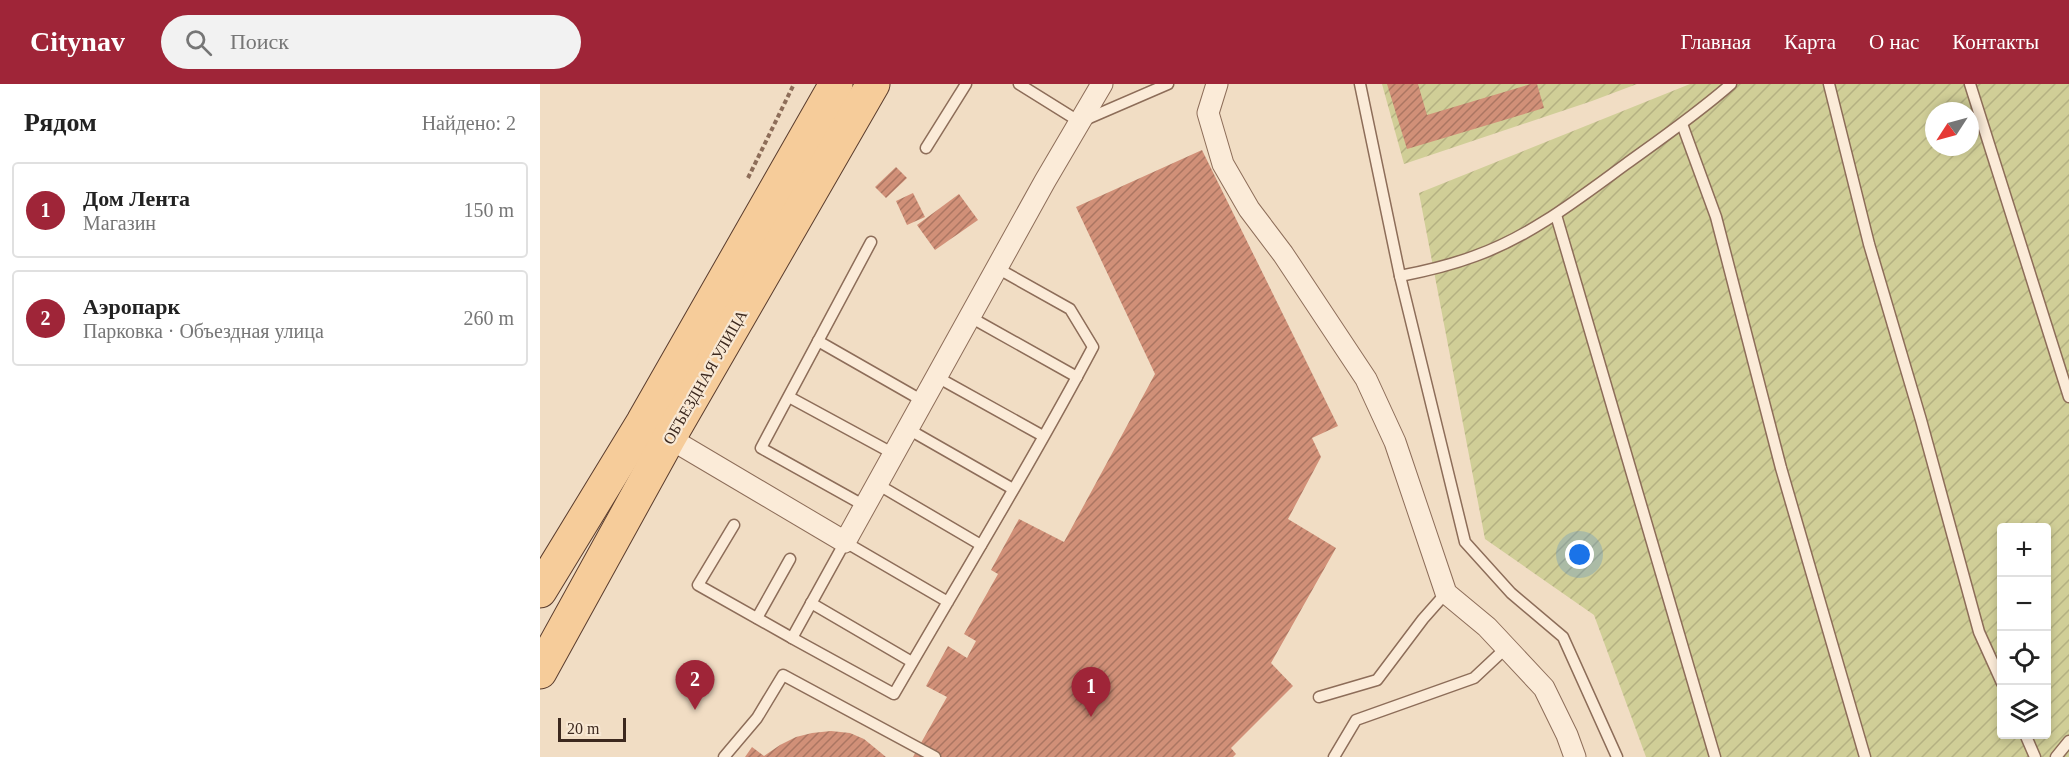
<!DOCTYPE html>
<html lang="ru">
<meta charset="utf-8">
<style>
body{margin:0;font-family:Georgia,serif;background:#f2f2f2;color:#222}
.controls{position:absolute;right:18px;bottom:18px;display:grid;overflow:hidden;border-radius:6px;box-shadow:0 3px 9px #0003}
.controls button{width:54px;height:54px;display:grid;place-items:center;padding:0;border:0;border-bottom:2px solid #e0e0e0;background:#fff;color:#222;font:30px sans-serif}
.compass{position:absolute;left:1385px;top:18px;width:54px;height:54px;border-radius:50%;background:#fff;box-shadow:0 3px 9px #0003;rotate:234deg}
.scale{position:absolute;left:18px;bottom:15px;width:68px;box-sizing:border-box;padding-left:6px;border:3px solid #3c281e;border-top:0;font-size:16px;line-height:21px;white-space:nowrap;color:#3c281e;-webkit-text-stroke:4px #f8e8d4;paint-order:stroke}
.you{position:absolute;left:1040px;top:471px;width:21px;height:21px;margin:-15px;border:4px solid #fff;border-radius:50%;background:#1a73e8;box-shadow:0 0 0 9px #1a73e833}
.badge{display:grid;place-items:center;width:39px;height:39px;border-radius:50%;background:#9f2538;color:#fff;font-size:20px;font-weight:700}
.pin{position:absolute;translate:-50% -50px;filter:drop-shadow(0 2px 3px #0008)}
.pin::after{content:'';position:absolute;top:32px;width:21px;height:18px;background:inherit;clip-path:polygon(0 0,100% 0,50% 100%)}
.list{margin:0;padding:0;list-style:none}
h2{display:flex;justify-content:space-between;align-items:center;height:78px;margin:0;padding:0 24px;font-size:26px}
h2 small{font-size:20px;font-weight:400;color:#767676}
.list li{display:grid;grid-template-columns:39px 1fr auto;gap:18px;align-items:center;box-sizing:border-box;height:96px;margin:0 12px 12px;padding:0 12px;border:2px solid #e0e0e0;border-radius:6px}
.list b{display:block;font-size:22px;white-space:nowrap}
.list p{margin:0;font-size:20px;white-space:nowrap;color:#767676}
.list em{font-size:20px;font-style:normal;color:#767676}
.icon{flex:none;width:33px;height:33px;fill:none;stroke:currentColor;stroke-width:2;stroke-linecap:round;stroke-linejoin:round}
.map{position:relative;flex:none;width:1529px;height:673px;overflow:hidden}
header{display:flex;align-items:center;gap:36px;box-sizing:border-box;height:84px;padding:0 30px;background:#9f2538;color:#fff}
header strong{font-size:28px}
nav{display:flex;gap:33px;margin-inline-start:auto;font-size:21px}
.search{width:420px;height:54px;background:#f2f2f2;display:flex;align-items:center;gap:15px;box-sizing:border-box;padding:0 21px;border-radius:33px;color:#767676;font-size:22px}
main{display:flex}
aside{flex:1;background:#fff}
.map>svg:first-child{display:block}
.garden{fill:url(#garden-furrows);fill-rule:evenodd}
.building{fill:url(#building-hatch)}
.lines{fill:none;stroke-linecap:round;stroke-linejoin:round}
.lane-casing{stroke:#8d6d59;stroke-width:13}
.street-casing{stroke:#8d6d59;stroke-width:23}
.primary-casing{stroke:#5a3c2d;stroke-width:35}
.path{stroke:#8d6d59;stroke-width:4;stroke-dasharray:4.5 3;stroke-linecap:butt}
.lane{stroke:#fbebd8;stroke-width:10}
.street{stroke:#fbebd8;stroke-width:21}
.primary{stroke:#f6cc9a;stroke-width:33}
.labels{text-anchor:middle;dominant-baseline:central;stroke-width:4.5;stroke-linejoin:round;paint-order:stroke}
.street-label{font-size:16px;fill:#3c281e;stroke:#f8e8d4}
</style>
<header>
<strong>Citynav</strong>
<div class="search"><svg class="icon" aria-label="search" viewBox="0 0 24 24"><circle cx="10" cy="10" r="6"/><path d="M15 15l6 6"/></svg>Поиск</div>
<nav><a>Главная</a><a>Карта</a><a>О нас</a><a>Контакты</a></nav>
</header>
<main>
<aside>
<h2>Рядом<small>Найдено: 2</small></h2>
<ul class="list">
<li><span class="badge">1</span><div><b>Дом Лента</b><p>Магазин</p></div><em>150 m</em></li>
<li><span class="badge">2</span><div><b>Аэропарк</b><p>Парковка · Объездная улица</p></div><em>260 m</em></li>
</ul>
</aside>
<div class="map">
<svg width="1529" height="673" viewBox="0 0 1529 673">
<defs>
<pattern id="garden-furrows" width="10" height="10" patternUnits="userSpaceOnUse" patternTransform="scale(1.5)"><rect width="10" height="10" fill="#d0ce97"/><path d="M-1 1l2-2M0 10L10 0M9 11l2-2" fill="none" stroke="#b4b182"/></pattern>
<pattern id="building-hatch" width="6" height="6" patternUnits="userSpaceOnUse" patternTransform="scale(1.5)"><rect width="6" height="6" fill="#d19078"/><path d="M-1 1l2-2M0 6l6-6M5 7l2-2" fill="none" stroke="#ab7662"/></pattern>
</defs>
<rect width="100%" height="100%" fill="#f1ddc4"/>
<g class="garden">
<polygon points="842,0 1097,0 1052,17 864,80"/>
<path d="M1150,0H1529V673H1106L1054,531L945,455L879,109ZM1394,27H1430V63H1394ZM1462,444H1506V650H1462Z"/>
</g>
<g class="building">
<polygon points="847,0 878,0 887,31 991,0 997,0 1004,24 867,65"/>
<polygon points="662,66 798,342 772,354 781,373 748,435 796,464 731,579 753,602 691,664 696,670 693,673 373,673 407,613 386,602 408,562 427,574 436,557 424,550 458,490 451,486 479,435 524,458 615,290 536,123"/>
<polygon points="356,83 367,94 346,114 335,103"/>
<polygon points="373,109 385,133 367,141 356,117"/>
<polygon points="419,110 438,136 395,166 377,141"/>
<polygon points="291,647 310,649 324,655 346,673 205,673 212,663 224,672 240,661 256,653 272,649"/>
</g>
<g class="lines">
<defs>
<g id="lane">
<polyline points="479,0 540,38 628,0"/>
<polyline points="820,0 860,192 925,458 971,509 1023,553 1077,673"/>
<polyline points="1289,0 1329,160 1381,336 1439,548 1462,599"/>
<polyline points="1430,0 1529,313"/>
<polyline points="1142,40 1176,133 1241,384 1325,673"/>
<polyline points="386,64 426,0"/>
<polyline points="1016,131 1175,673"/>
<path d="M860,192C886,187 911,181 935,172C991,152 1038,115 1086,80C1122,54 1158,29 1191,0"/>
<polyline points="430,233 537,293"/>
<polyline points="278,257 383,317"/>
<polyline points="397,293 503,352"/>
<polyline points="249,313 354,370"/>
<polyline points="368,345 473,405"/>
<polyline points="337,400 441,461"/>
<polyline points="325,422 221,364 331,158"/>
<polyline points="194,441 158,501 252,554"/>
<path d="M408,518L305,458L252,554L354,610C421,494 491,380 553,263L530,225L457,184"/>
<polyline points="271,519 372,578"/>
<polyline points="217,534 250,475"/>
<polyline points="779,613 837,596 883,535 906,509"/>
<polyline points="1485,650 1495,673"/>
<polyline points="184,673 217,634 243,591 395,673"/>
<polyline points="794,673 816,636 934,594 966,564"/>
<polyline points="1516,673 1529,657"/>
</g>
<g id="street">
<polyline points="677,0 668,29 683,80 709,125 743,170 826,295 855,358 906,509 947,543 1004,604 1027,651 1035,673"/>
<polyline points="119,348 305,458 505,97 562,0"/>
</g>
<g id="primary">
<polyline points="0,507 103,338 296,0"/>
<polyline points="0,588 129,354 333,0"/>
</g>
</defs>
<use href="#lane" class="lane-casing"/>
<use href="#street" class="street-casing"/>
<use href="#primary" class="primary-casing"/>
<polyline class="path" points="208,94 254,0"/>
<use href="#lane" class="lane"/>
<use href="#street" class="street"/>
<use href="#primary" class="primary"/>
</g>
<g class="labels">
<g class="street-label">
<text transform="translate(165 293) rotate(-60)">ОБЪЕЗДНАЯ УЛИЦА</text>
</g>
</g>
</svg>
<div class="controls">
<button>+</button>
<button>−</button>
<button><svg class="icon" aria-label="locate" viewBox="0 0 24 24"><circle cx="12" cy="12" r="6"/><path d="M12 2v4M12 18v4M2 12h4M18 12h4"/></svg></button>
<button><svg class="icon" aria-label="layers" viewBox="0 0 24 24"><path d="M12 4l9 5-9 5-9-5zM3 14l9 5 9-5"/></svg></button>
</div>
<svg class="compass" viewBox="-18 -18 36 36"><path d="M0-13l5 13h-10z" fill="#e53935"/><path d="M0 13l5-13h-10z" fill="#767676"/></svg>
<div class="scale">20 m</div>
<div class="you"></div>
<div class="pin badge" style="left:551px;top:633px">1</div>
<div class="pin badge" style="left:155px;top:626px">2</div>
</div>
</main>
